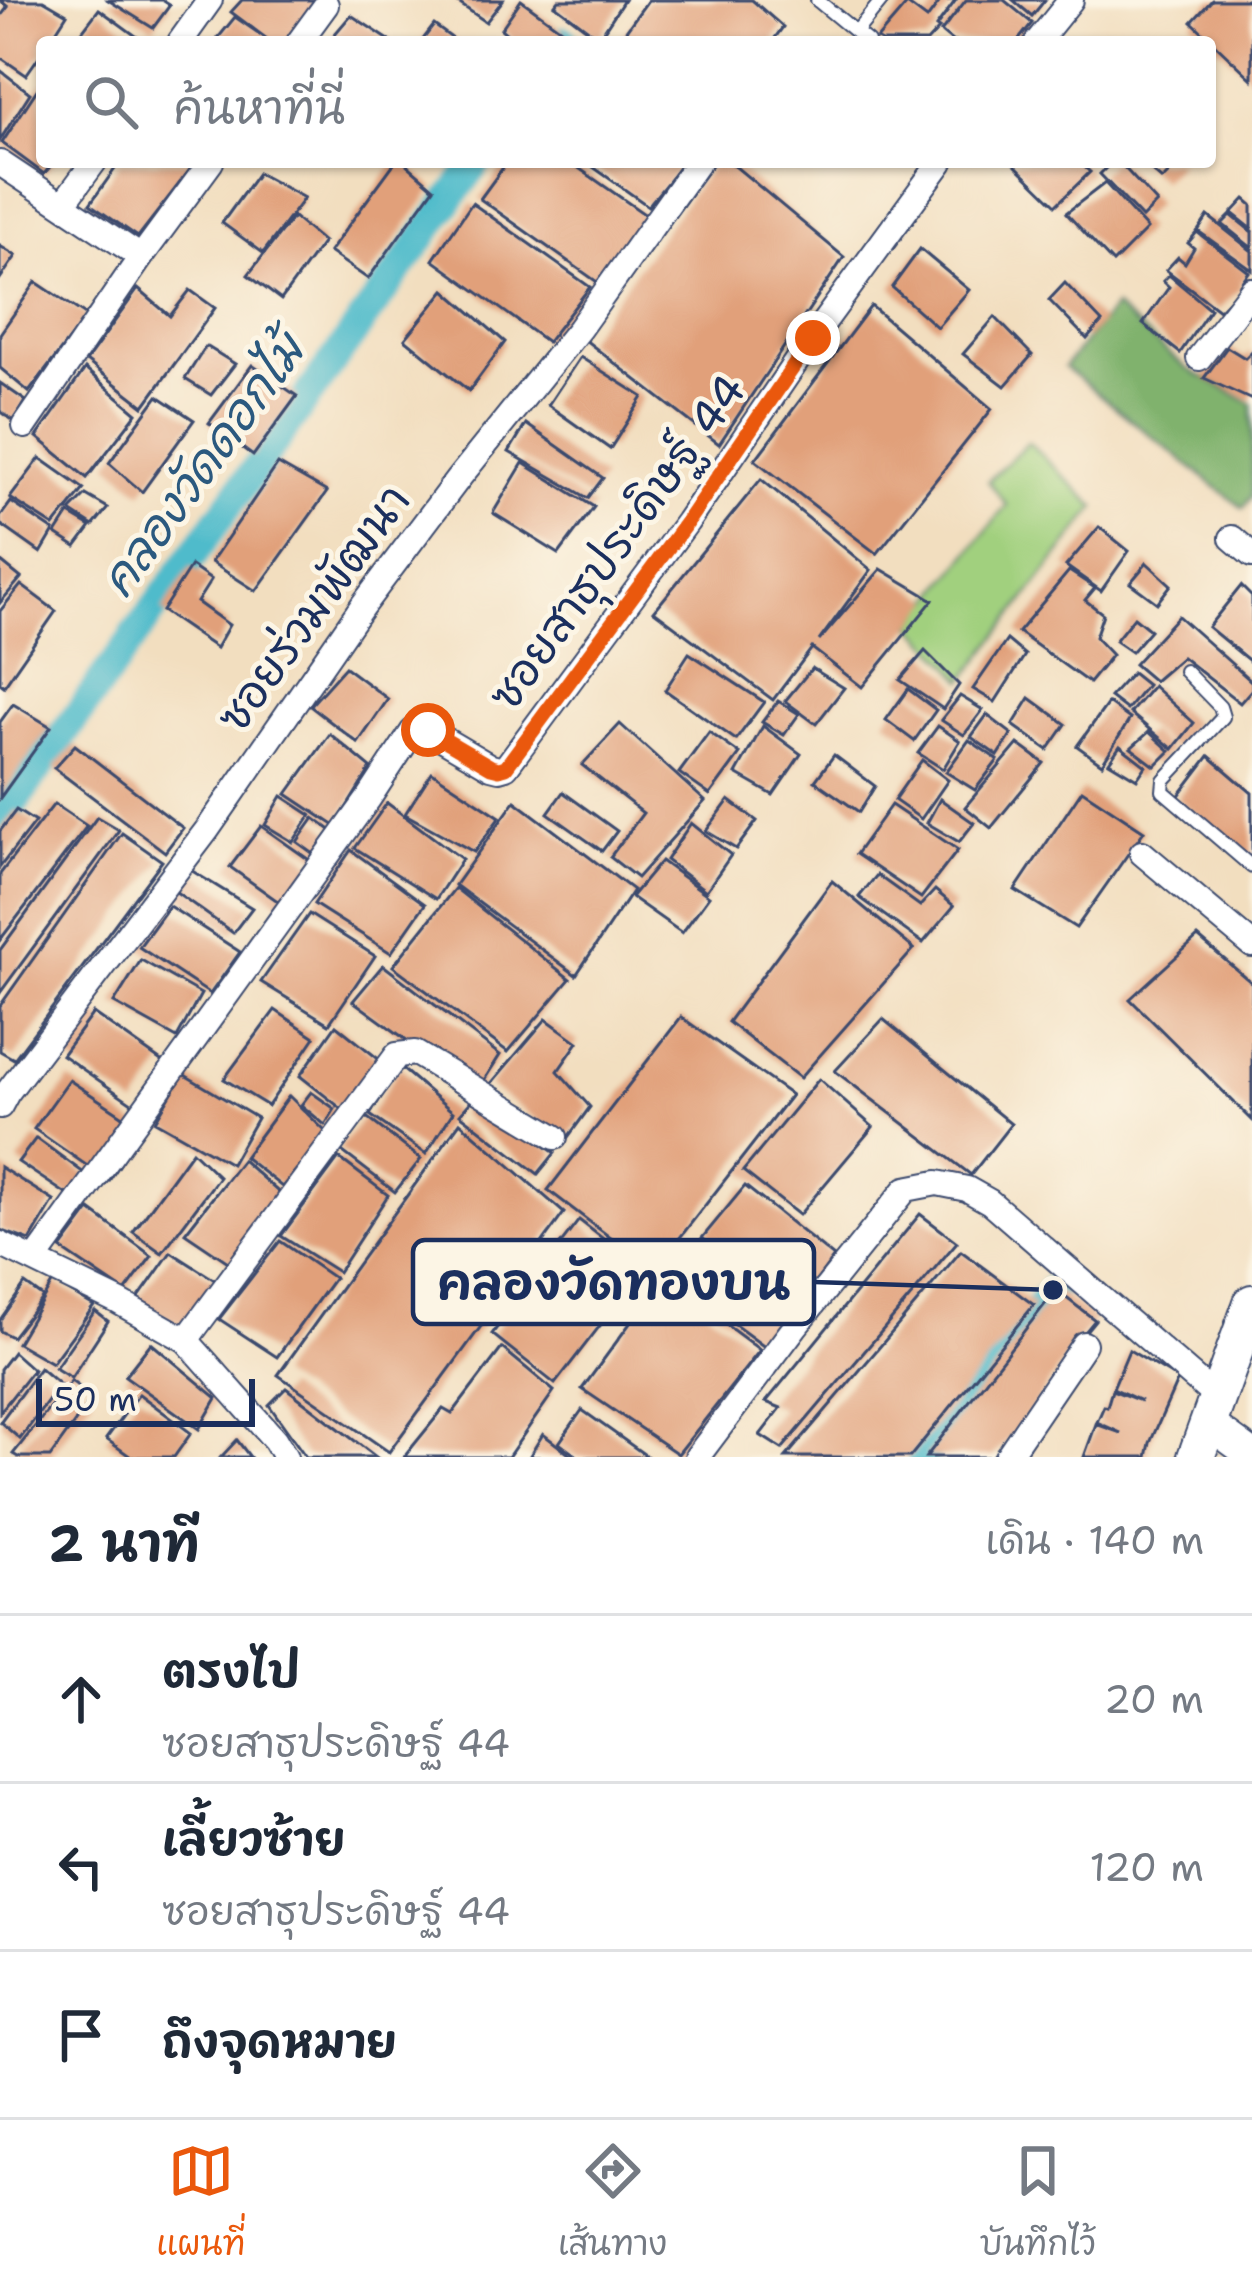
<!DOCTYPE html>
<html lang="th">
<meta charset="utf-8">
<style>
body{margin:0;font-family:"Shantell Sans","Playpen Sans Thai",sans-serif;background:#f2f2f3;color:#1f2937}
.scale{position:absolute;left:36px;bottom:30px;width:219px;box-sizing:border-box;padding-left:12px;border:6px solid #1b2f5e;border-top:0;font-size:33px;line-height:42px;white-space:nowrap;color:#1b2f5e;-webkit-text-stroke:9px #fcf5e5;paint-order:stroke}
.stop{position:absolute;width:36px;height:36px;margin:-27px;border:9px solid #ea580c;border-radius:50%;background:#fff}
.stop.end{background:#ea580c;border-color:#fff;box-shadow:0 3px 12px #0008}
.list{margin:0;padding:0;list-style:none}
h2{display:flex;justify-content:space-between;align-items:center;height:156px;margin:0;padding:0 48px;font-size:51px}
h2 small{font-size:39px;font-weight:400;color:#747a83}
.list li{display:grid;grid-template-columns:78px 1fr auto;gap:36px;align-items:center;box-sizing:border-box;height:168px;padding:0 48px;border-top:3px solid #e0e1e3}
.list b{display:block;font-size:45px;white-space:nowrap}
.list p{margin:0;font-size:39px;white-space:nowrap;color:#747a83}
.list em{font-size:39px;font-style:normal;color:#747a83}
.icon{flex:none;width:66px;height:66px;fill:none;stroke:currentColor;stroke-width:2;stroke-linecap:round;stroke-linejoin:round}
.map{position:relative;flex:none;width:1252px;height:1457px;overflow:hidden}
.search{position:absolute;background:#fff;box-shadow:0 3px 9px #0004;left:36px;right:36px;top:36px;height:132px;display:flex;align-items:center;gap:30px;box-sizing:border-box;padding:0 42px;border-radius:12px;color:#747a83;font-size:45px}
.sheet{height:660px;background:#fff}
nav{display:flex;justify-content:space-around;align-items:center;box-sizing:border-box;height:168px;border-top:3px solid #e0e1e3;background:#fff;font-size:33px;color:#747a83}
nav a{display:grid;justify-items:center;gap:6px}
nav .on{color:#ea580c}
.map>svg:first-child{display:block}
.green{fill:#a1d07e;stroke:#5e806e;stroke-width:3}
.forest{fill:#80b26d;stroke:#4e7066;stroke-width:3}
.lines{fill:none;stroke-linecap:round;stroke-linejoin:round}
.canal{stroke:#50bbcb;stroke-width:30}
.building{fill:#e1a07a}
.service-casing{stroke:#3b496d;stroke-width:16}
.minor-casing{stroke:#3b496d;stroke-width:28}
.tertiary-casing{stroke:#3b496d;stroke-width:34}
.secondary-casing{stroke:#3b496d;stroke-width:40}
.service{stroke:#fff;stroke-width:12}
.minor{stroke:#fff;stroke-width:24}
.tertiary{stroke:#fff;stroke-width:30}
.secondary{stroke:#fff;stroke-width:36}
.route{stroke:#ea580c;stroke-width:15}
.labels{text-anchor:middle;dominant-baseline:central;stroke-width:10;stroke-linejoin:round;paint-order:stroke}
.street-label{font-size:45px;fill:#1b2f5e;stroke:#fcf5e5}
.water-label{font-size:48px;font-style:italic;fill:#2b597f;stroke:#fcf5e5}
.leader{fill:none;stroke:#1b2f5e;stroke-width:4.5}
.callout-dot{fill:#1b2f5e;stroke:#fcf5e5;stroke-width:4.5}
.callout{fill:#fcf5e5;stroke:#1b2f5e;stroke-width:4.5}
.callout-label{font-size:48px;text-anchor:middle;font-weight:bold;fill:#1b2f5e}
</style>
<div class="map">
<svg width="1252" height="1457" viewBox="0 0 1252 1457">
<rect width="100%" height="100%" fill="#fcf5e5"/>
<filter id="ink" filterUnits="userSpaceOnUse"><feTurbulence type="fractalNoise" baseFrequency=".00833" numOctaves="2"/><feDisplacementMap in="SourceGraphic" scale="24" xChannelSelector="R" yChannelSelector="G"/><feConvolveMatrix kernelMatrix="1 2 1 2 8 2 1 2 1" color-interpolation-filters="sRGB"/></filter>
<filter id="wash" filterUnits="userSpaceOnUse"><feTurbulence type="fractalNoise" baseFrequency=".004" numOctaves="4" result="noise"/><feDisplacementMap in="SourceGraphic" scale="48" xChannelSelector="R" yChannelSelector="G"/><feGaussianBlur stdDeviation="2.7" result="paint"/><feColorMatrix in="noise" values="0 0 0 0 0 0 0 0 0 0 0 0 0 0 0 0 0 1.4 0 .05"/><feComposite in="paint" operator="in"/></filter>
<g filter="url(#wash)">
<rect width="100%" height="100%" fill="#f2debf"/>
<polygon class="green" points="1028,442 1096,507 964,680 912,624 1007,505 988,481"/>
<polygon class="forest" points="1114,307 1186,368 1252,404 1252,496 1243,508 1064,367"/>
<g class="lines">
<g class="canal">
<polyline points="563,42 564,41"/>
<polyline points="0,822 477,162"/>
<polyline points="922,1457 1053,1290"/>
</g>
</g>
<g id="blocks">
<g class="building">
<polygon points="0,0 43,0 67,14 49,42 42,42 42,52 26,75 0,57 0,17 8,7"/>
<polygon points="108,0 162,0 170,5 153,28"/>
<polygon points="242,0 315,0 319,3 286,42 223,42 218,38 235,17 267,39 231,12"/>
<polygon points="454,0 503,0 486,22"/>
<polygon points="521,0 565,32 557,42 516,42 501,29"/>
<polygon points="559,0 624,0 599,38 555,5"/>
<polygon points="648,0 752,0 783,27 772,42 630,42 622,36"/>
<polygon points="941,0 956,0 936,27 939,29 927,42 882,42 877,39 907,4 927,19"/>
<polygon points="966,0 1004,0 1032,23 1017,42 953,42 941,32"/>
<polygon points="1013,0 1045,0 1032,16"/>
<polygon points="1212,0 1252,0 1252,79 1192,22"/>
<polygon points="99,9 140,39 137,42 74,42"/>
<polygon points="351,15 392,42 328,42"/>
<polygon points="434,25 457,42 421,42"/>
<polygon points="0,70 30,93 0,140"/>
<polygon points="42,82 42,162 54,162 44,174 2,143"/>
<polygon points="120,162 196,162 138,237 90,204"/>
<polygon points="395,162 404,162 434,188 368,279 329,252"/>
<polygon points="507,162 570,162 650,218 600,284 480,199"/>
<polygon points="586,162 684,162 648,206"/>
<polygon points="714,162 730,162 844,257 719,444 585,340"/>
<polygon points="1012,162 1079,162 1090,172 1056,205"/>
<polygon points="1112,162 1119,162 1157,203 1142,218 1100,174"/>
<polygon points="1141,162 1180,162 1162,180"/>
<polygon points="258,173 304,198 263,253 222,223"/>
<polygon points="1105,183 1147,229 1113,263 1066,213"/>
<polygon points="1245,199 1252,205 1252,229 1232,213"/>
<polygon points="472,203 590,287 547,342 433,260"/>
<polygon points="1231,215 1252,232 1252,248 1222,224"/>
<polygon points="1208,216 1252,251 1252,270 1198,231"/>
<polygon points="293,217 323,242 281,300 248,275"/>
<polygon points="1197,232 1249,272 1240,284 1242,286 1219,310 1166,270 1178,257 1185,263 1194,248 1188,243"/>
<polygon points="0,246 16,256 0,279"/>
<polygon points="920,249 969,290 937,327 892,287"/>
<polygon points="1169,275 1210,309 1180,353 1143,324 1169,287 1163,281"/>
<polygon points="36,282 87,316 29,392 0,368 0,334"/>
<polygon points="1065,283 1102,322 1087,339 1049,300"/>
<polygon points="138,289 170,316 190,290 215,308 144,406 86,361"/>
<polygon points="445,290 505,342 469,391 405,339"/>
<polygon points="871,306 992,409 877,554 755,460"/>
<polygon points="995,317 1032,355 1005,386 963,354"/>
<polygon points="206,346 235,364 211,395 185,379"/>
<polygon points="1227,347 1245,358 1252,351 1252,400 1204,378"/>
<polygon points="580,357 643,397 610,449 548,405"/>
<polygon points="252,365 297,396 253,456 209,423"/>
<polygon points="85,369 137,413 87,478 37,437"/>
<polygon points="0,383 26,401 14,421 0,411"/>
<polygon points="158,396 194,420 142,492 109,463"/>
<polygon points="526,424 603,478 588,498 509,452"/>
<polygon points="40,458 84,489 54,526 10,498"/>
<polygon points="523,463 594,507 559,554 493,513"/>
<polygon points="278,464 327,492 256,591 211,562"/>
<polygon points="761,479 871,570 819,641 881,569 933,600 862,687 812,648 773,700 654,611"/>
<polygon points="86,495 108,508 93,526 70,511"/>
<polygon points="11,502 54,531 41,553 0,524 0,517"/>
<polygon points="69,514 91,527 76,547 56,534"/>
<polygon points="1099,527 1129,551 1101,591 1066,566"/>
<polygon points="0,561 21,578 0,603"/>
<polygon points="1147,563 1171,585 1157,603 1130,583"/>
<polygon points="191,566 211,580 197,602 229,625 216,648 162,611"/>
<polygon points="1069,571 1095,588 1085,600 1103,614 1095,637 1112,655 1089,683 1018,632"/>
<polygon points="21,585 56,611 4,686 0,683 0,611"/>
<polygon points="1241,586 1252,597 1252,663 1208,627"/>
<polygon points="1178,616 1252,682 1252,689 1240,703 1182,657 1154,681 1134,664"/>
<polygon points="1134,617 1150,630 1131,652 1115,641"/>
<polygon points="1007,640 1025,655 995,702 973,689"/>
<polygon points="925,651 959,685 943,709 900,680"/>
<polygon points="689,653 764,702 736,740 665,690"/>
<polygon points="345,667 388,699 358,743 310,706"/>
<polygon points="812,668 844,688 816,724 785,701"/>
<polygon points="1132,673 1147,685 1127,710 1110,697"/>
<polygon points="1153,686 1194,723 1173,749 1130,713"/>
<polygon points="908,689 936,710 914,741 886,720"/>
<polygon points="960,696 983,710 964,735 941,720"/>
<polygon points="1030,698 1066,724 1048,750 1013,725"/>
<polygon points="778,701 799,714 784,735 762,722"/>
<polygon points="1108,703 1130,719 1102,764 1077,746"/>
<polygon points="13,704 51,727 0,798 0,722"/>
<polygon points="987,715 1012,734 998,756 971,737"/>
<polygon points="620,724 705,801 637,878 610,857 643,813 582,765"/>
<polygon points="763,726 801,754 773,795 736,774"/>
<polygon points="938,726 960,741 943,769 918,753"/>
<polygon points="709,732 740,754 710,795 679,773"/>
<polygon points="1149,732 1170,751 1155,766 1131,748"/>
<polygon points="330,734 371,768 335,826 287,794"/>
<polygon points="969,740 998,760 975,790 946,772"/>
<polygon points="1018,744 1044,763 991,828 965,807"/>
<polygon points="75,745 183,828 165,852 54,768"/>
<polygon points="1120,746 1146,766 1137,779 1109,762"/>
<polygon points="834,755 875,786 859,812 815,781"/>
<polygon points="1209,756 1252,793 1252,863 1177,798"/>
<polygon points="922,760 948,780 921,819 894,800"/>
<polygon points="432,772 500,817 474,852 405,814"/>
<polygon points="1082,790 1144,831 1076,928 1015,890"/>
<polygon points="563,792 617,831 602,851 548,813"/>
<polygon points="282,796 311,815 293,842 265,825"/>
<polygon points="940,799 974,823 959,842 927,823"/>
<polygon points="729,800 757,821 736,849 706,831"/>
<polygon points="515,801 633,890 576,975 455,885"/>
<polygon points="387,803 462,859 436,899 355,848"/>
<polygon points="54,804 87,826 0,940 0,874"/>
<polygon points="891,805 958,850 921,898 856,854"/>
<polygon points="16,810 35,822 0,867 0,831"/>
<polygon points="97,817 119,830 0,993 0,950"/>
<polygon points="314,818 333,832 318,857 297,842"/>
<polygon points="691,823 731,855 706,891 666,860"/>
<polygon points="261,826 325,871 293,912 230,867"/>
<polygon points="122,833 162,861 14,1059 0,1051 0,1006"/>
<polygon points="351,850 425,904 391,953 314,904"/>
<polygon points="661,861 709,896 682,933 631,897"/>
<polygon points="189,869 252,908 233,933 172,889"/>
<polygon points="877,875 920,906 935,890 954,906 923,943 859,897"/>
<polygon points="832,881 914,949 800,1078 728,1022"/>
<polygon points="455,888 570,979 508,1052 393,966"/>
<polygon points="169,906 240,952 210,994 139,947"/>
<polygon points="309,914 375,956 329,1024 261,982"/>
<polygon points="1198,937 1252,983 1252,1120 1130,999"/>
<polygon points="141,960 201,994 177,1038 114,1003"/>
<polygon points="383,965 500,1055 477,1091 353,1001"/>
<polygon points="275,1010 315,1037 268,1106 224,1079"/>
<polygon points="93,1013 164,1063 136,1106 62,1055"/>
<polygon points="681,1017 791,1095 654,1271 548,1190"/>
<polygon points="546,1019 578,1042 558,1071 590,1107 566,1140 489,1086"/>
<polygon points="883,1019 1011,1124 971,1175 835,1071"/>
<polygon points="336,1025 381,1061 343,1110 300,1076"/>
<polygon points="400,1067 453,1112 426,1154 370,1115"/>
<polygon points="183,1074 257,1118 231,1164 155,1121"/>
<polygon points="819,1079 873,1127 799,1215 743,1171"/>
<polygon points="69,1080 143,1129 109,1181 34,1129"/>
<polygon points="311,1092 335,1109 325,1125 301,1105"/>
<polygon points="289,1096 327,1133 282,1187 244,1157"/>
<polygon points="475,1097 555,1153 538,1174 460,1114"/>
<polygon points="365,1116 421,1159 395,1192 339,1149"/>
<polygon points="460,1122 564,1213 389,1452 278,1375"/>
<polygon points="36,1138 99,1184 84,1206 18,1162"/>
<polygon points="192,1151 219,1177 162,1253 133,1232"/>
<polygon points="339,1158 388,1195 338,1272 281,1236"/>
<polygon points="242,1160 284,1197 234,1266 185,1233"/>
<polygon points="0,1167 54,1201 30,1241 0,1230"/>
<polygon points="745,1186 834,1257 794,1311 702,1238"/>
<polygon points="90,1210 152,1256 125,1292 61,1249"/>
<polygon points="920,1214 957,1242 782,1449 760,1435 781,1408 766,1402"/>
<polygon points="579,1220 643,1270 555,1384 492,1334"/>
<polygon points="280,1241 334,1278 277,1357 219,1319"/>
<polygon points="961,1251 1034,1305 910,1457 786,1457"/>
<polygon points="171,1252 221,1284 188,1330 137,1300"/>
<polygon points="706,1261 788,1323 766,1348 685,1288"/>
<polygon points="663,1278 760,1350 678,1454 582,1389"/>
<polygon points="53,1282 94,1306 52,1363 17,1343"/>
<polygon points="25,1284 43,1297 12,1337 0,1331 0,1320"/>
<polygon points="1056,1290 1095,1320 1076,1343 1020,1426 992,1457 926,1457"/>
<polygon points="95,1311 108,1321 71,1378 55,1368"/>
<polygon points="151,1343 217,1398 199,1429 125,1376"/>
<polygon points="502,1348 554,1391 508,1457 404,1457 443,1409 452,1414"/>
<polygon points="1129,1350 1178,1379 1150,1443 1147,1457 1084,1457 1096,1424 1121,1433 1097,1422 1104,1406 1107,1407 1112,1390 1141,1401 1113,1388"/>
<polygon points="13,1352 33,1370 0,1412 0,1369"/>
<polygon points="40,1368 60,1385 20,1439 0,1422"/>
<polygon points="71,1381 93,1397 50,1457 18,1457 13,1454"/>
<polygon points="286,1388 376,1457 306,1457 269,1405"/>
<polygon points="139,1394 191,1433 174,1457 131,1457 106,1439"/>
<polygon points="582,1410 648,1457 578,1457 559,1443"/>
<polygon points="543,1434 573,1457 529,1457"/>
<polygon points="237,1440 250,1457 221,1457"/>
</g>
</g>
</g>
<g filter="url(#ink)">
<use href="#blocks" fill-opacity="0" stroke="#3b496d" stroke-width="3"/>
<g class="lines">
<defs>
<g id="service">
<polyline points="817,0 868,42"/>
<polyline points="856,32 882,0"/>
<polyline points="1185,671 1220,707 1223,717 1164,780 1163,791 1252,867"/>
</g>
<g id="minor">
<polyline points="180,42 210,0"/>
<polyline points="299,42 326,5"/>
<polyline points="1037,42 1071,0"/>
<polyline points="0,163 141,257 211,162"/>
<polyline points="63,204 94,162"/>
<polyline points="1199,358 1252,290"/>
<polyline points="25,426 141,257"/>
<polyline points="1232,538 1252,555"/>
<polyline points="1142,853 1252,945"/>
<polyline points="0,1106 7,1093 207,830 363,605 458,479 579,329 698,162"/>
<polyline points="0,1244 119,1302 186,1340 275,1440 285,1457"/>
<polyline points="36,1259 369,798 413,731 420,728 428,730 491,767 499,769 506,767 687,522 813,337 941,162"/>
<polyline points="186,1340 397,1055 415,1053 555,1137"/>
<polyline points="697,1457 795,1327 906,1189 937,1183 967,1189 990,1202 1217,1398"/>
<polyline points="1007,1457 1084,1344"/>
</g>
<polyline id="tertiary" points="1208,1423 1252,1455"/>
<polyline id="secondary" points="1196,1457 1252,1303"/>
</defs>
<use href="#service" class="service-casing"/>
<use href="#minor" class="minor-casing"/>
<use href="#tertiary" class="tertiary-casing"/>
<use href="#secondary" class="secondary-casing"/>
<use href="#service" class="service"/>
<use href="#minor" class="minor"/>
<use href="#tertiary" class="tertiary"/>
<use href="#secondary" class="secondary"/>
</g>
</g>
<g class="lines" filter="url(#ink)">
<polyline class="route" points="428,730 491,767 499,769 506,767 687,522 813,338"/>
</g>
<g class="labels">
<g class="street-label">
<text transform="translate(617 542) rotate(-54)">ซอยสาธุประดิษฐ์ 44</text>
<text transform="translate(313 608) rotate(-54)">ซอยร่วมพัฒนา</text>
</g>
<g class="water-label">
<text transform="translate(202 465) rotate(-54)">คลองวัดดอกไม้</text>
</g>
</g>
<path class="leader" d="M1053 1290L814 1282"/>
<circle class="callout-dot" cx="1053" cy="1290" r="12"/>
<rect class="callout" x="413" y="1240" width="401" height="84" rx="12"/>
<g class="callout-label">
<text x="614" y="1299">คลองวัดทองบน</text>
</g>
</svg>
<div class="scale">50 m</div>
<div class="stop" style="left:428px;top:730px"></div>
<div class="stop end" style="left:813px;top:338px"></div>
<div class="search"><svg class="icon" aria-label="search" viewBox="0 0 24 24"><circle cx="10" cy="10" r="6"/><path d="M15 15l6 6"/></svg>ค้นหาที่นี่</div>
</div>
<section class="sheet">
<h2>2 นาที<small>เดิน · 140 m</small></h2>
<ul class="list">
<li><svg class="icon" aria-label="ahead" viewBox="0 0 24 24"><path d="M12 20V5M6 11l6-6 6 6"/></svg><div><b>ตรงไป</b><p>ซอยสาธุประดิษฐ์ 44</p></div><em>20 m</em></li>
<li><svg class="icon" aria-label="left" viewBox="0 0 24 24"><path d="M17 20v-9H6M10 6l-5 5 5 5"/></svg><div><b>เลี้ยวซ้าย</b><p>ซอยสาธุประดิษฐ์ 44</p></div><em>120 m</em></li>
<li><svg class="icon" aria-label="arrive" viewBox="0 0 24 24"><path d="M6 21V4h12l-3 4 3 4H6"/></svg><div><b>ถึงจุดหมาย</b></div></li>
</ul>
</section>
<nav>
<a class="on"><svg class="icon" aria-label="map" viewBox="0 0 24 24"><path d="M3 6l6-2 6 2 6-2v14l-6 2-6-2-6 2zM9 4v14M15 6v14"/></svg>แผนที่</a>
<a><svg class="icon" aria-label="directions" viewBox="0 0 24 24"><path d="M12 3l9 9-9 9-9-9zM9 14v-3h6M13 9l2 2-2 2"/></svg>เส้นทาง</a>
<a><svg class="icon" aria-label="saved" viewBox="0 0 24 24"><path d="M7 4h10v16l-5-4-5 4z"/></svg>บันทึกไว้</a>
</nav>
